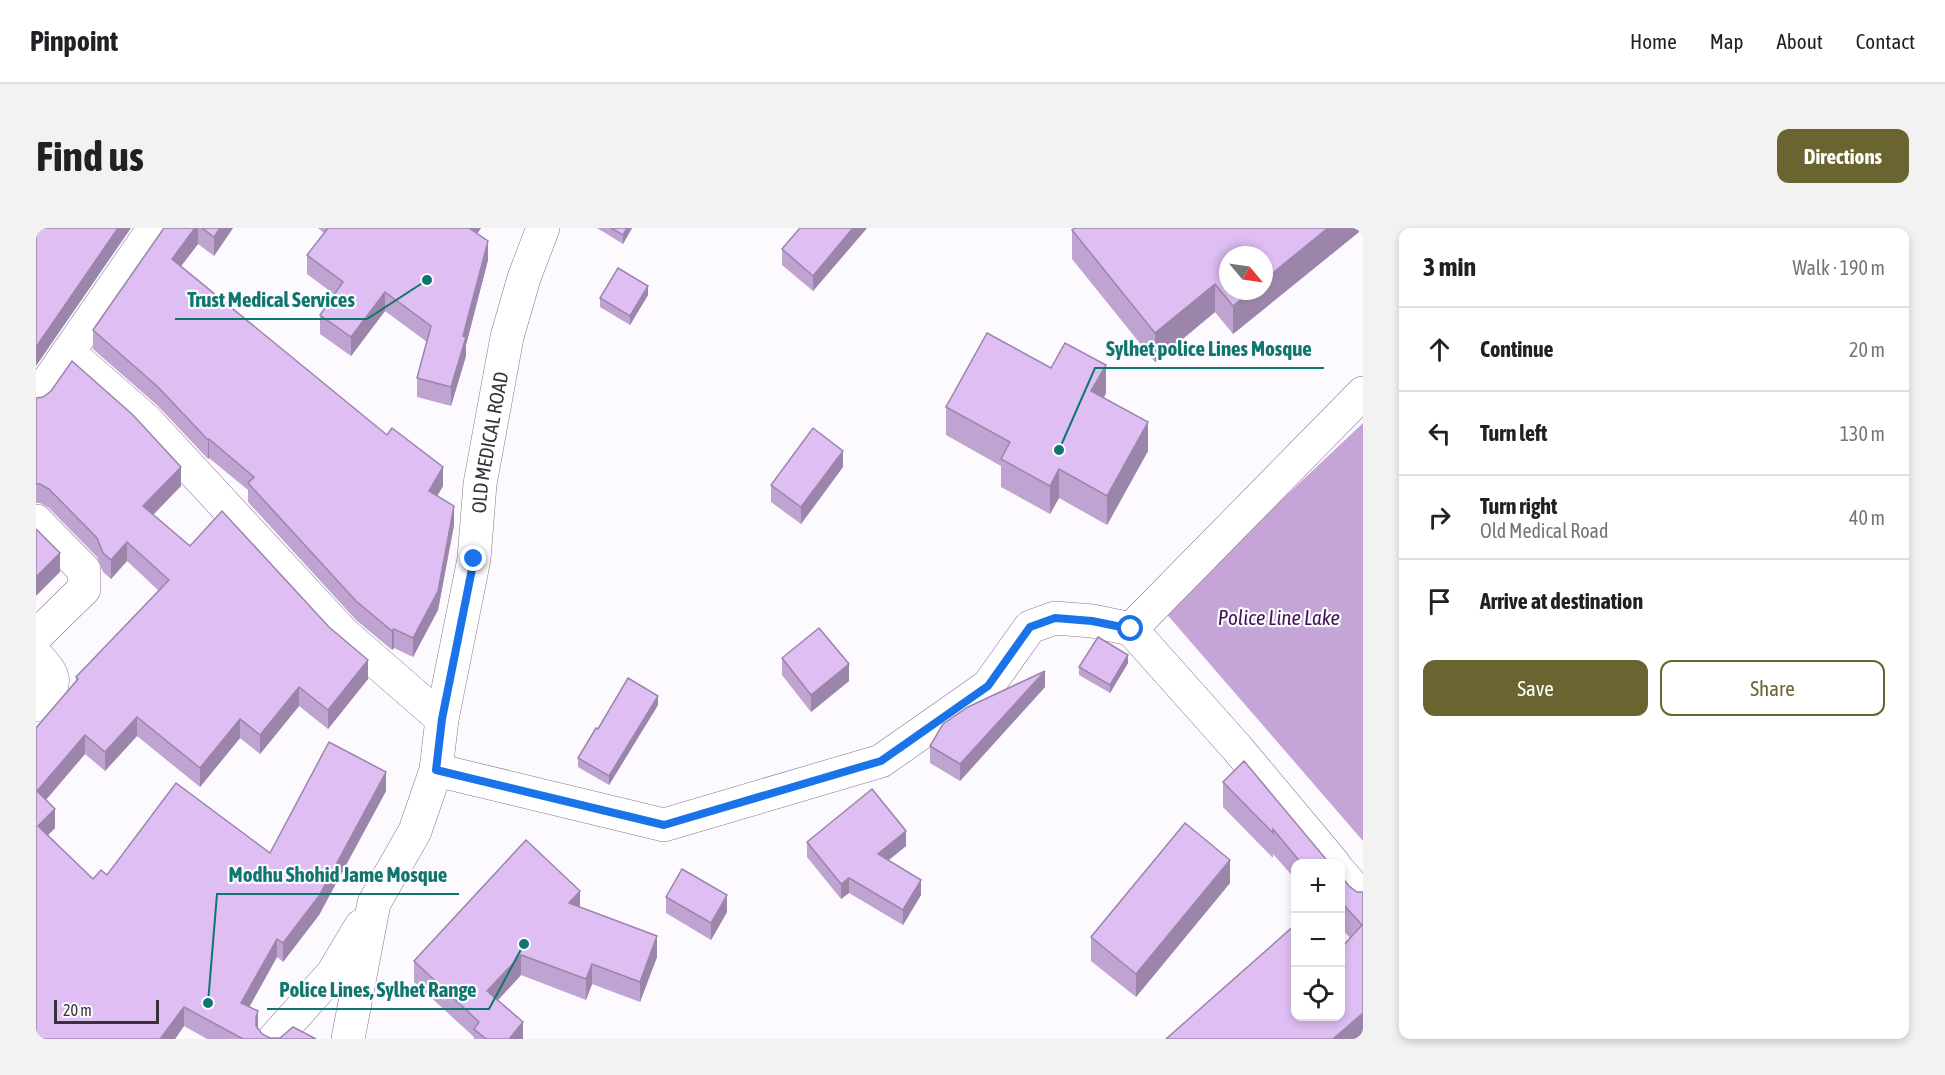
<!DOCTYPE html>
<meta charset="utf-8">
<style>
body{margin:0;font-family:"Asap Condensed",sans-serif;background:#f2f2f2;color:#202124}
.controls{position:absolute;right:18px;bottom:18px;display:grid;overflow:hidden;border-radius:12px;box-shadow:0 3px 9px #0003}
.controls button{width:54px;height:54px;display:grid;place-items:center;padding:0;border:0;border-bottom:2px solid #e0e0e0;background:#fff;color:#202124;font:30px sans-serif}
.compass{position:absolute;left:1183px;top:18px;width:54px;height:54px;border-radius:50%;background:#fff;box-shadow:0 3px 9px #0003;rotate:119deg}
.scale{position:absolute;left:18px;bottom:15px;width:105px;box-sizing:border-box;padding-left:6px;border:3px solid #39323d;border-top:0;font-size:16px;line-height:21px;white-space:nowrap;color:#39323d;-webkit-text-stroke:4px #fcf9ff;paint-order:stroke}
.stop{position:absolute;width:18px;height:18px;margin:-14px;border:4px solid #1a73e8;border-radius:50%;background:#fff}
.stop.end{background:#1a73e8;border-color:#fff;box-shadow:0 2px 6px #0008}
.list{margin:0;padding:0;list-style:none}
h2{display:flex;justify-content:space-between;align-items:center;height:78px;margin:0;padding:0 24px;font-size:26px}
h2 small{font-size:20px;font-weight:400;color:#757577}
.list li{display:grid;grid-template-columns:39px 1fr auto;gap:18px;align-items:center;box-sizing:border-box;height:84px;padding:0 24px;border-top:2px solid #e0e0e0}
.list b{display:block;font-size:22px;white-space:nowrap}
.list p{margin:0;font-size:20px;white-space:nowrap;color:#757577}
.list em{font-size:20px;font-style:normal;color:#757577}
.actions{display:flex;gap:12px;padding:18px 24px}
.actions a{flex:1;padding:14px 0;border:2px solid #6a6430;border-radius:12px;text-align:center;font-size:21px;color:#6a6430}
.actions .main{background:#6a6430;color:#fff}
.icon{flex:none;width:33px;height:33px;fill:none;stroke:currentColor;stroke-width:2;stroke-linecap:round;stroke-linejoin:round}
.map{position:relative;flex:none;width:1327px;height:811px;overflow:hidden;border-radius:12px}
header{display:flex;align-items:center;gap:36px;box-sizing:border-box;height:84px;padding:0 30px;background:#fff;border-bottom:2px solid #e0e0e0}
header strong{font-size:28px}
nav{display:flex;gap:33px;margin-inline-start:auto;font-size:21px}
.intro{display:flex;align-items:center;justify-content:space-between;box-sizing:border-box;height:144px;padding:0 36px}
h1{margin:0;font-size:42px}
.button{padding:15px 27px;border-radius:12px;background:#6a6430;color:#fff;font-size:21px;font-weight:700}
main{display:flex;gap:36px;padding:0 36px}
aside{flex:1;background:#fff;border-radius:12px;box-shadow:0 3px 9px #0003}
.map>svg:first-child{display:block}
.water{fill:#c5a5d8}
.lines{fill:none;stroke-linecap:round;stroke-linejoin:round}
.minor-casing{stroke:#867590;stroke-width:34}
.tertiary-casing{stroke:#867590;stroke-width:34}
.minor{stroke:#fff;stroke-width:33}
.tertiary{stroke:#fff;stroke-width:33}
.wall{fill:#bfa3d1}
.shaded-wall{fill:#9b85aa}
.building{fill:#debef3;stroke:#9b85aa;stroke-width:1.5}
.route{stroke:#1a73e8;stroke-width:8}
.labels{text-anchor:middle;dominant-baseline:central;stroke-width:4.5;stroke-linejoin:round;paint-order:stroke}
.street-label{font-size:20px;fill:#39323d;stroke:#fcf9ff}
.water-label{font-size:21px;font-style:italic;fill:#3e1552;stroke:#fcf9ff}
.leader{fill:none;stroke:#0f766e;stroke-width:2}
.callout-dot{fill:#0f766e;stroke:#fcf9ff;stroke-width:2}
.callout-label{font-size:21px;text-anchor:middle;font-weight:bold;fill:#0f766e;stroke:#fcf9ff;stroke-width:4.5;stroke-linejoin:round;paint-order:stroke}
</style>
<header>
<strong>Pinpoint</strong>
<nav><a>Home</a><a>Map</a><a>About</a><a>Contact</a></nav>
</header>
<div class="intro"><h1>Find us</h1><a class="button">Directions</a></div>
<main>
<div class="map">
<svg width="1327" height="811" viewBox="0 0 1327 811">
<rect width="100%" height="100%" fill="#fcf9ff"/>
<polygon class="water" points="1327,195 1327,613 1128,383"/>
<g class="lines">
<defs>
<g id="minor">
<polyline points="32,124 110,192 307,405 406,491"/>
<polyline points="0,171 118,0"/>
<polyline points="0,293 48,342 48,361 0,408"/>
<polyline points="1095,401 1327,165"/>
<path d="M0,427C21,450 23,455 0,477"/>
<polyline points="400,542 628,597 845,533 952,458 994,399 1019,390 1056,393 1095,401 1201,520 1298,636"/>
<polyline points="1304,644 1327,671"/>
</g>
<g id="tertiary">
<polyline points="238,811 297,745 325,698"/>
<path id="s1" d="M312,811L338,675L379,603L400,542L406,491L438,331L444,256L471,109L488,50L507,0"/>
</g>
</defs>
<use href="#minor" class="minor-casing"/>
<use href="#tertiary" class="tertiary-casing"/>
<use href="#minor" class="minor"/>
<use href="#tertiary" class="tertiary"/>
</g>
<g class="wall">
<polygon points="128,0 197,0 178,28 162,16 145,38 407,258 401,268 418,297 402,382 377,429 358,420 356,422 320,392 212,274 212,262 173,230 172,231 122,178 57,121 57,102"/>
<polygon points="282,0 445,0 441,6 452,32 430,117 430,128 415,178 381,169 381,150 391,114 349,83 315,128 284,106 284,87 299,67 271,46 271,27 288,5"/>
<polygon points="561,0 596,0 587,16"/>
<polygon points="831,0 777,63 746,37 746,21"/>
<polygon points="1323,0 1323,4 1197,106 1179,84 1119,134 1036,31 1036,2"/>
<polygon points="612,67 594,97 564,79 564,70"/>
<polygon points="1015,140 1070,165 1068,170 1112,223 1071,297 1023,270 1014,286 965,259 965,238 910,207 910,179"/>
<polygon points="0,170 145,258 117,287 154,318 332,451 292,501 263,478 224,526 204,510 164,559 101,508 69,543 49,526 10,572 19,600 12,607 57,651 71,647 234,625 350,563 283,687 247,734 241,729 213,779 222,801 226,806 234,810 280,811 171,811 148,798 139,811 0,811 0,500 40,453 40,449 123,363 91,333 75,351 67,344 61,329 13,280 4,275 0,275"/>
<polygon points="807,239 765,296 735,274 735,257"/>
<polygon points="746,430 813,453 775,484 746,447"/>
<polygon points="1092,435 1074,465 1043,447 1043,439"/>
<polygon points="1009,459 924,553 894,535 894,518"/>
<polygon points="622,477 573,557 542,539 542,530 562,501"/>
<polygon points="1187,554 1294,636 1260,636 1260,652 1237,626 1237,630 1187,579"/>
<polygon points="771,614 870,618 852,632 885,667 867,697 813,665 805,671 771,629"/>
<polygon points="1305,648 1313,658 1321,664 1327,664 1327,810 1326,811 1130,811 1260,789 1314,710 1305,700"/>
<polygon points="1194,655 1100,769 1055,733 1055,709"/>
<polygon points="630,669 691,684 675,712 630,685"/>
<polygon points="544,679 621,729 604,774 556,756 550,772 485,747 462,772 487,811 438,811 438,809 378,754 378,733"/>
</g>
<g class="shaded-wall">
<polygon points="82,0 95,0 0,138 0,119"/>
<polygon points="159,0 162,0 162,16 136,50 136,31"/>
<polygon points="184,0 197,0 178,28 178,9"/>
<polygon points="433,0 445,0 432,19"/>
<polygon points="591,0 596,0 587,16 587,7"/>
<polygon points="817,0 831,0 777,63 777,48"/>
<polygon points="1292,0 1323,0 1323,4 1197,106 1197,78 1215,63 1228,63 1228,52"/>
<polygon points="452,13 452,32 430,117 430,128 415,178 415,159 427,108"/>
<polygon points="1179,56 1179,84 1119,134 1119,105"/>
<polygon points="612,58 612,67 594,97 594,88"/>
<polygon points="349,64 349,83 315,128 315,109"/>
<polygon points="1070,137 1070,165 1055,191 1055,163"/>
<polygon points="1112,194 1112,223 1071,297 1071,268"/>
<polygon points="173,211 173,230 172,231 172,212"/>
<polygon points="807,223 807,239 765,296 765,279"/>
<polygon points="145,239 145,258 107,297 107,278"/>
<polygon points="407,239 407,258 393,282 393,263"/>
<polygon points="1023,241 1023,270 1014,286 1014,258"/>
<polygon points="418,278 418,297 402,382 377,429 377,410"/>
<polygon points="91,314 91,333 75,351 75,332"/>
<polygon points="24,325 24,344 0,368 0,349"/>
<polygon points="358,401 358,420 356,422 356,403"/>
<polygon points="1092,427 1092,435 1074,465 1074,457"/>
<polygon points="332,432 332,451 292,501 292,482"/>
<polygon points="813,436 813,453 775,484 775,467"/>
<polygon points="1009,443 1009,459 924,553 924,536"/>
<polygon points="263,459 263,478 224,526 224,507"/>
<polygon points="622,468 622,477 573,557 573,548"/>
<polygon points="101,489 101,508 69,543 69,524"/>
<polygon points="204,491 204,510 164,559 164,540"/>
<polygon points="49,507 49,526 1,582 1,563"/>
<polygon points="350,544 350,563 283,687 247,734 247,715"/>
<polygon points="19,581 19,600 2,617 2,598"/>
<polygon points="870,603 870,618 842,641 842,626"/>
<polygon points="1194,632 1194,655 1100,769 1100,746"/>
<polygon points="813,650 813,665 805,671 805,656"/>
<polygon points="885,652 885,667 867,697 867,682"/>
<polygon points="544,663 544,683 533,675"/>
<polygon points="691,667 691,684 675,712 675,695"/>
<polygon points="621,708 621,729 604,774 604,754"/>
<polygon points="241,711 241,729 205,794 205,775"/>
<polygon points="485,727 485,747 451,784 451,763"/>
<polygon points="556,736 556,756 550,772 550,751"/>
<polygon points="148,779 148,798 139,811 124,811"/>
<polygon points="222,783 222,802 220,808 220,789"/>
<polygon points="1327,785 1327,810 1326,811 1297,811"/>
<polygon points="487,794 487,811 473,811"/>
</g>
<g class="building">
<polygon points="0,0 82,0 0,119"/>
<polygon points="128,0 159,0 136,31 351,207 356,200 407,239 393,263 418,278 402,363 377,410 358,401 356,403 320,373 212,255 218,249 173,211 172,212 122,159 57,102"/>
<polygon points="166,0 184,0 178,9"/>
<polygon points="292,0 433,0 452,13 427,108 430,109 415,159 381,150 395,98 349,64 315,109 284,87 307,54 271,27"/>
<polygon points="575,0 591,0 587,7"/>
<polygon points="764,0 817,0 777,48 746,21"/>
<polygon points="1039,0 1292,0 1228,52 1228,27 1192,27 1192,63 1215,63 1197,78 1179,56 1119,105 1036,2"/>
<polygon points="582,40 612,58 594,88 564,70"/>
<polygon points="951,105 1015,140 1029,115 1070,137 1055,163 1112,194 1071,268 1023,241 1014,258 965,231 974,214 910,179"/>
<polygon points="36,133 97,187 145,239 107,278 154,318 186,283 293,399 332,432 292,482 263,459 224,507 204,491 164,540 101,489 69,524 49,507 1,563 19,581 2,598 57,651 65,642 71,647 140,555 234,625 293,514 350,544 283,668 247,715 241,711 205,775 222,783 220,789 220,798 226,806 234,810 244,810 257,799 280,811 207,811 148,779 124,811 0,811 0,500 42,451 40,449 133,352 91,314 75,332 67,325 61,310 13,261 4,256 0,256 0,170 7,169 15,163"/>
<polygon points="777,200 807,223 765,279 735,257"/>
<polygon points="0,301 24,325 0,349"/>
<polygon points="783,400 813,436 775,467 746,430"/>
<polygon points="1062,409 1092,427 1074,457 1043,439"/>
<polygon points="1009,443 924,536 894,518 907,496 932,479"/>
<polygon points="592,450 622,468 573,548 542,530 560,500 562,501"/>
<polygon points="1208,533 1294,636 1266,636 1237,601 1237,605 1187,554"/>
<polygon points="836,561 870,603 842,626 885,652 867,682 813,650 805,656 771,614"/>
<polygon points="1149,595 1194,632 1100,746 1055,709"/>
<polygon points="490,612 544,663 533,675 621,708 604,754 556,736 550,751 485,727 451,763 487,794 473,811 450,811 438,801 443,794 378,733"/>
<polygon points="646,641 691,667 675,695 630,669"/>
<polygon points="1305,648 1313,658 1321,664 1327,664 1327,785 1297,811 1130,811 1260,696 1260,789 1305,789 1305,720 1326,697 1305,674"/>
</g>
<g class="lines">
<polyline class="route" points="438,331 406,491 400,542 628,597 845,533 952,458 994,399 1019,390 1056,393 1095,401"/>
</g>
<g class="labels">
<g class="street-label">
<text stroke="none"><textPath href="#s1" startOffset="618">OLD MEDICAL ROAD</textPath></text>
</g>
<g class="water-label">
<text x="1243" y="389">Police Line Lake</text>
</g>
</g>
<path class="leader" d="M391 52L331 91H139M1023 222L1059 140H1288M172 775L181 666H423M488 716L453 781H231"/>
<g class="callout-dot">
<circle cx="391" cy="52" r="6"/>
<circle cx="1023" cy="222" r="6"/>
<circle cx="172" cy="775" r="6"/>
<circle cx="488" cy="716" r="6"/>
</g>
<g class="callout-label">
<text x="235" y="79">Trust Medical Services</text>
<text x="1173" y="128">Sylhet police Lines Mosque</text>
<text x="302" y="654">Modhu Shohid Jame Mosque</text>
<text x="342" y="769">Police Lines, Sylhet Range</text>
</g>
</svg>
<div class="controls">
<button>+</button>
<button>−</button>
<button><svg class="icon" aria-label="locate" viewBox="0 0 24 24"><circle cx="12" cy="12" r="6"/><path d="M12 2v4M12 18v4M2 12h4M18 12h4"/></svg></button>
</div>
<svg class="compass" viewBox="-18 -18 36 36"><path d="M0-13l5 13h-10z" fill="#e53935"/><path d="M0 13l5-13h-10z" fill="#757577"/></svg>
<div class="scale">20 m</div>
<div class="stop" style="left:1095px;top:401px"></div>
<div class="stop end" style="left:438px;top:331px"></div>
</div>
<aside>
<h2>3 min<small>Walk · 190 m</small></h2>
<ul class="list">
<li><svg class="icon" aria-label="ahead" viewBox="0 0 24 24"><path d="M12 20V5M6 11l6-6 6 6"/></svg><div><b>Continue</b></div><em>20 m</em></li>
<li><svg class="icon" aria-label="left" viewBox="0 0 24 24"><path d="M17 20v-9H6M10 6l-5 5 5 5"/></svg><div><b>Turn left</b></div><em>130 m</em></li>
<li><svg class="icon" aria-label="right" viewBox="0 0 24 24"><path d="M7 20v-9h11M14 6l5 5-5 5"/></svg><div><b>Turn right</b><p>Old Medical Road</p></div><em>40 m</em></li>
<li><svg class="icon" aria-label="arrive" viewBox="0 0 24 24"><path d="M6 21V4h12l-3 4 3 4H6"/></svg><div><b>Arrive at destination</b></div></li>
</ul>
<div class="actions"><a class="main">Save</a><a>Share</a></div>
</aside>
</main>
